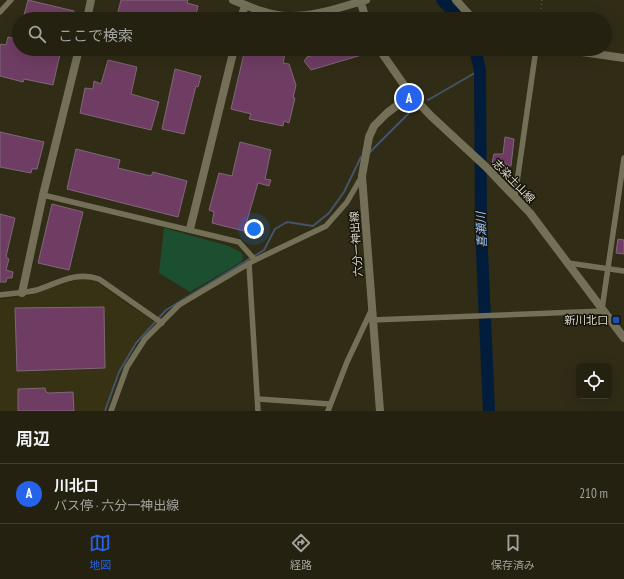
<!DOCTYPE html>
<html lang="ja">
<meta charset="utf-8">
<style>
body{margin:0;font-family:"PT Sans Narrow","Noto Sans JP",sans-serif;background:#302e1e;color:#f1f3f6}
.controls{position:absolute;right:12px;bottom:12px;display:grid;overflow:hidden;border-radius:6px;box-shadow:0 4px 16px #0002}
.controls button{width:36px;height:36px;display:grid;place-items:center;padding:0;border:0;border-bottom:1px solid #413e30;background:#242110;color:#f1f3f6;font:20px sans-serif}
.you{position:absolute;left:254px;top:229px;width:14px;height:14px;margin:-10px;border:3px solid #fff;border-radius:50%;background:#1a73e8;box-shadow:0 0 0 6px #1a73e833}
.badge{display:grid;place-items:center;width:26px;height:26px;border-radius:50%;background:#2563eb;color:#fff;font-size:13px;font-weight:700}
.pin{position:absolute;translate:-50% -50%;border:2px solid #fff;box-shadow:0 1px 4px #0006}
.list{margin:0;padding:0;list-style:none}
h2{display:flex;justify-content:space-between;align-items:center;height:52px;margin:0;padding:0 16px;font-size:17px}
h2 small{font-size:13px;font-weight:400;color:#a3a39f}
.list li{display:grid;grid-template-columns:26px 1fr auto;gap:12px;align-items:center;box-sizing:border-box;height:60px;padding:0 16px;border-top:1px solid #413e30}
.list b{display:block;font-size:15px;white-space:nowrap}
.list p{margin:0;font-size:13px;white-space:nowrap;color:#a3a39f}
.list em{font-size:13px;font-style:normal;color:#a3a39f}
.icon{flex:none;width:22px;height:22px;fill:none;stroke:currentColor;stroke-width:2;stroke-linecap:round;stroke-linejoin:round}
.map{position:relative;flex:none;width:624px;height:411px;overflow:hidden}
.search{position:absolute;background:#242110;box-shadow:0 4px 16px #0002;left:12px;right:12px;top:12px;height:44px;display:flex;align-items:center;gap:10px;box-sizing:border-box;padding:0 14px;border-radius:22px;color:#a3a39f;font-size:15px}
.sheet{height:112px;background:#242110}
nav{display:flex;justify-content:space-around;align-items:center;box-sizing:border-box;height:56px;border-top:1px solid #413e30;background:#242110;font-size:11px;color:#a3a39f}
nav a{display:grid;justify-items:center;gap:2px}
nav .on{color:#2563eb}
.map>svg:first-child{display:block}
.built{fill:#383215}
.green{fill:#1c4f30}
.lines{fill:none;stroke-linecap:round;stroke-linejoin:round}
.stream{stroke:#435567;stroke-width:2}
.river{stroke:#021c3c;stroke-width:12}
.building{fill:#6f3d63;stroke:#7e6877}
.path{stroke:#6b6855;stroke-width:1;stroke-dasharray:1 3;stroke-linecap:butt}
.street{stroke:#747058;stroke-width:5.5}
.secondary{stroke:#747058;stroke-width:8}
.transit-dot{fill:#1a4fb4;stroke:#16140b;stroke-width:1.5}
.labels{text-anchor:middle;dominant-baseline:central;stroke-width:3;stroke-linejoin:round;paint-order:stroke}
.street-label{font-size:11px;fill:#dcdacc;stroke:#16140b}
.poi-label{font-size:11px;fill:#dcdacc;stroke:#16140b;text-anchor:end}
.water-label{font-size:12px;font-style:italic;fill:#98c5fe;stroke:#16140b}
</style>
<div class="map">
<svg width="624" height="411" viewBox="0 0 624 411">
<rect width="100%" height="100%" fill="#302c16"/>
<polygon class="built" points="86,278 91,278 129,306 145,315 153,322 135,342 123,363 104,411 0,411 0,300 28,296 62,283"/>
<polygon class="green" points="164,228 229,246 242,253 243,259 241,262 190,292 159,273"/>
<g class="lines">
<g class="stream">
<polyline points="428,100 480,70"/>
<polyline points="370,152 415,107"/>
<polyline points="105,411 119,372 136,343 166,310 264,250 275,229 287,222 313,226 329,213 344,192 361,157"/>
</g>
<g class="river">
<polyline points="442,0 460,19"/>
<polyline points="475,49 480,70 481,228 489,411"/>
</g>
</g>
<g class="building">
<polygon points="28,0 74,11 72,19 23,19"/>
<polygon points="121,0 188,0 187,3 198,6 195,19 128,19 117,16"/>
<polygon points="8,37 19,40 19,49 61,50 53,85 24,79 23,82 0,76 0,47 1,44 6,45"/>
<polygon points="245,49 286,49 283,63 289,64 296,85 293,98 295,98 289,123 284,121 283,126 249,119 251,114 231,109"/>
<polygon points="323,49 364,49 365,54 311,70 304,61 307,57 324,52"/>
<polygon points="108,60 137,67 131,94 159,102 151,130 80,113 85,88 93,89 94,81 101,84"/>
<polygon points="175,69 201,76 198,87 196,86 184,134 162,129"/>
<polygon points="0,132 44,142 37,169 32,169 31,173 0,167"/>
<polygon points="505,137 514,139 511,166 492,163 494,154 503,154"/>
<polygon points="240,142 271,150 265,179 271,180 269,186 258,183 244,231 212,223 214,212 209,210 219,173 232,176"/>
<polygon points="76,149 120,160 118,168 151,176 153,172 187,181 178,217 67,189"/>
<polygon points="52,204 83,212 69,270 38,263"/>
<polygon points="0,214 15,218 6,257 9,259 6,270 13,272 12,278 7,278 6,282 0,282"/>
<polygon points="618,239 624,240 624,254 616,253"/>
<polygon points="104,307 105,368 17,371 15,308"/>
<polygon points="45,388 46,392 49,393 73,392 74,411 18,411 18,389"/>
</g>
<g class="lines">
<polyline class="path" points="542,0 540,16 549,19"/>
<g class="street">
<polyline points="0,12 11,0"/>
<polyline points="43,195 239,242 255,260"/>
<polyline points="515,196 536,49"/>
<polyline points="568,263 624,271"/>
<polyline points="249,264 258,411"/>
<path d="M0,295C12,293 25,293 37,290C58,283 76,271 99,279L162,323"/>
<polyline points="602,309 624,158"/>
<polyline points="372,320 605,311"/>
<polyline points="258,399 330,404"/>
<polyline points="111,411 127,367 145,339 179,305 255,260 326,226 347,202 362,176"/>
<polyline points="328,411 347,362 371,311"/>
</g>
<g class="secondary">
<path d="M233,0C250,7 270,16 288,16C315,17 341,7 366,0"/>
<polyline points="360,0 366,19"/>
<polyline points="456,0 473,19"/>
<polyline points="87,19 91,0"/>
<polyline points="241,19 245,5"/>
<polyline points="379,49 411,95 431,116 485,166 530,213 624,338"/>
<polyline points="561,49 624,58"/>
<polyline points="190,229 234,49"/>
<polyline points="22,293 43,195 79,49"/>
<polyline points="380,411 362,176 369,137 374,126 387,113 411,95"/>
</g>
</g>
<rect class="transit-dot" x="612" y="316" width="8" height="8" rx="2"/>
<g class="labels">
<g class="street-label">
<text transform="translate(514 181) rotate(46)">志染土山線</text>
<text transform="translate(356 244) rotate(-94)">六分一神出線</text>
</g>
<g class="poi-label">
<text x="608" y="320">新川北口</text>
</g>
<g class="water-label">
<text transform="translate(481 230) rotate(-92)">喜瀬川</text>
</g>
</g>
</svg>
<div class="controls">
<button><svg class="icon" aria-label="locate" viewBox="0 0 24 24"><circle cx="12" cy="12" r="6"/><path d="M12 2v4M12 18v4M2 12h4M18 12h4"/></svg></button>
</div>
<div class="you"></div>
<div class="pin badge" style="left:409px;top:98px">A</div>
<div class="search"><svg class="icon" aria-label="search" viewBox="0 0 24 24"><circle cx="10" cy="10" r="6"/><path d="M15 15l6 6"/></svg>ここで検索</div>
</div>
<section class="sheet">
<h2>周辺<small></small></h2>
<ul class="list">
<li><span class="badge">A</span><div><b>川北口</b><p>バス停 · 六分一神出線</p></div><em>210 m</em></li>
</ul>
</section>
<nav>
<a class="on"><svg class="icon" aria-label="map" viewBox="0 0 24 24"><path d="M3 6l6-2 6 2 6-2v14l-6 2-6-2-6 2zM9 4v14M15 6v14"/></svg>地図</a>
<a><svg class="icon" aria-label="directions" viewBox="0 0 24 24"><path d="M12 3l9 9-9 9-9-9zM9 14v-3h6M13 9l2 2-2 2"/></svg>経路</a>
<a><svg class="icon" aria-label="saved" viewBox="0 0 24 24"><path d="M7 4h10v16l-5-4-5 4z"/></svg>保存済み</a>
</nav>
